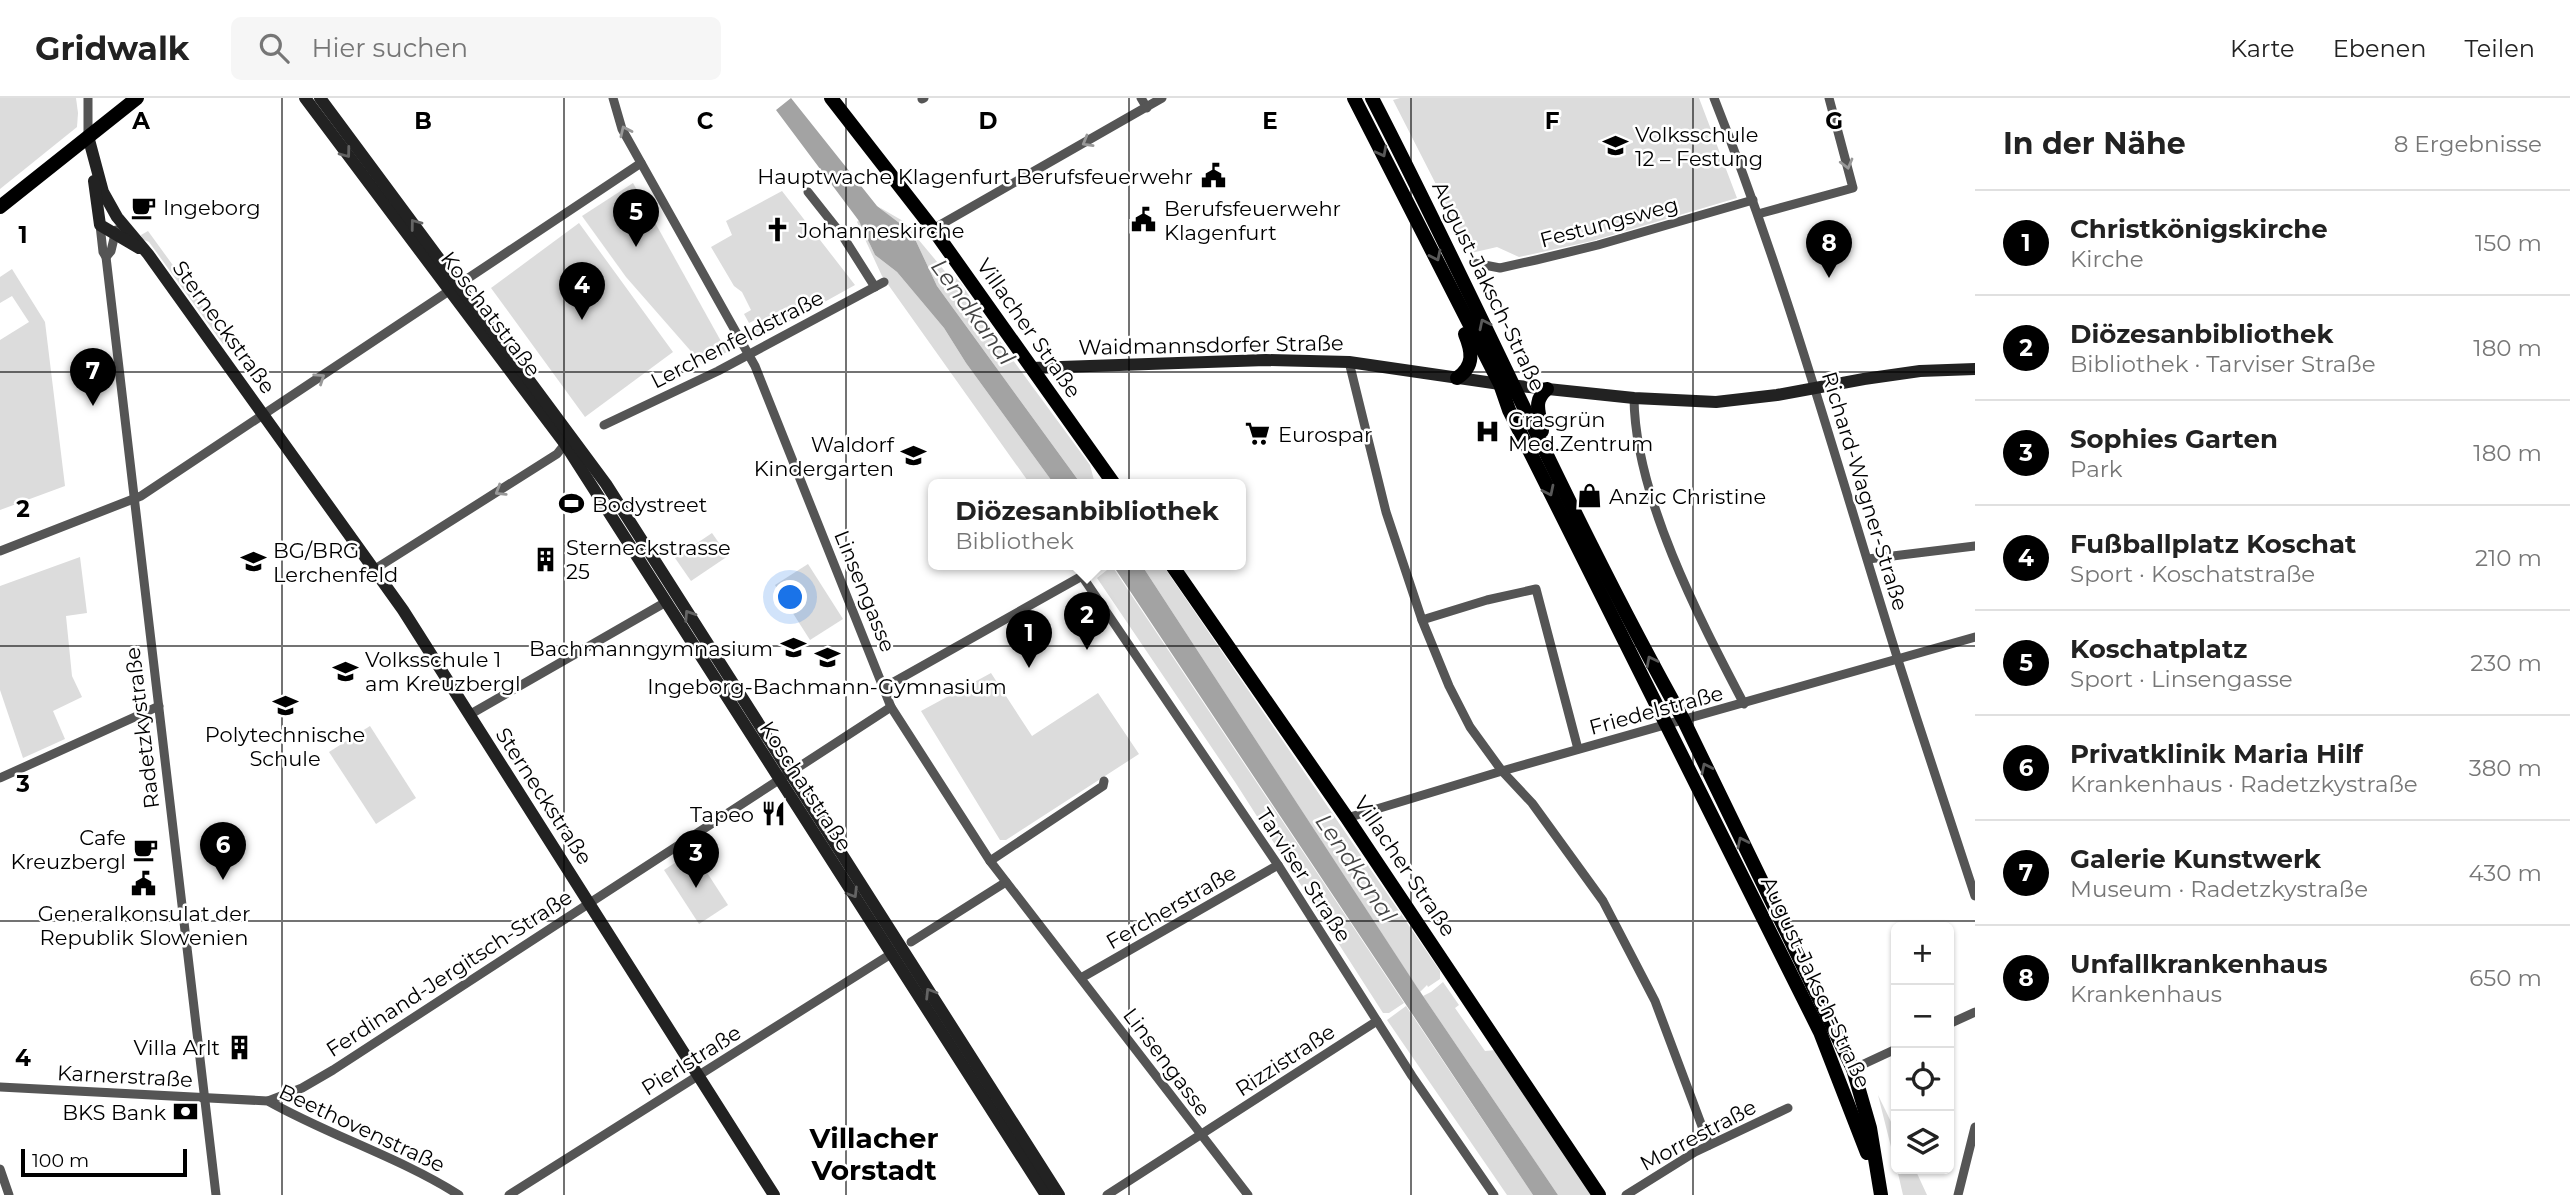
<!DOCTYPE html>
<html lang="de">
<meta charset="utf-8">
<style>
body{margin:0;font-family:Montserrat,sans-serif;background:#f6f6f6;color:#222}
.controls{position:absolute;right:21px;bottom:21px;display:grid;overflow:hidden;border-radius:10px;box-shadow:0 2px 5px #0004}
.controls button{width:63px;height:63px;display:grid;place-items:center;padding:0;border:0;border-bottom:2px solid #e0e0e0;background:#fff;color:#222;font:35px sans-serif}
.scale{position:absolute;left:21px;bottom:18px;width:166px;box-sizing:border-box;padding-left:7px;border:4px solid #000;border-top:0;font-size:19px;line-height:24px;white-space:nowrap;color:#000;-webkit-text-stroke:5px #fff;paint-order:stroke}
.you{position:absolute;left:791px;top:500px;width:24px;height:24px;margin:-18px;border:5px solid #fff;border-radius:50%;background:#1a73e8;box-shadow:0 0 0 10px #1a73e833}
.badge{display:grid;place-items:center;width:46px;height:46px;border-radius:50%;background:#000;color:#fff;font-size:23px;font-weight:700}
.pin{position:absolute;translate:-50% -58px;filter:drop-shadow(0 2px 4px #0008)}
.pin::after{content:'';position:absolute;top:37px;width:24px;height:21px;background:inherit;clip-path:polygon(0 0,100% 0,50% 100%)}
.popup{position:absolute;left:928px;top:381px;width:318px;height:91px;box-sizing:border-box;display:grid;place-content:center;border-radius:10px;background:#fff;filter:drop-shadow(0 2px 5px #0005);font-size:23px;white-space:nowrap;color:#767676}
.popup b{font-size:26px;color:#222}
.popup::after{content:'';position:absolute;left:50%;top:100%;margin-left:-14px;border:14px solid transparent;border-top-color:#fff}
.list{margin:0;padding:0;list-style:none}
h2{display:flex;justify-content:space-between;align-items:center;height:91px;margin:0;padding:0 28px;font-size:30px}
h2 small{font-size:23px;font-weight:400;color:#767676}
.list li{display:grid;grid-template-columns:46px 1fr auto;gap:21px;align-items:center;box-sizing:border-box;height:105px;padding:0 28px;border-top:2px solid #e0e0e0}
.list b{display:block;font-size:26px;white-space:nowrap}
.list p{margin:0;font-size:23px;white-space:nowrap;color:#767676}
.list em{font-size:23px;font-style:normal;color:#767676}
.icon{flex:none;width:38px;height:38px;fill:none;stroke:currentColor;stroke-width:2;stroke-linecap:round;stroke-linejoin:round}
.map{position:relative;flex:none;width:1975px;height:1097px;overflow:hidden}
header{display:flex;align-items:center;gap:42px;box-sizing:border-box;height:98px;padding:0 35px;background:#fff;border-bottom:2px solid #e0e0e0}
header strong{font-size:33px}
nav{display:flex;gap:38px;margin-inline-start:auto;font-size:24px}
.search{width:490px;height:63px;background:#f6f6f6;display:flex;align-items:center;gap:18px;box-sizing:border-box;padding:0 24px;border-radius:10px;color:#767676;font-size:26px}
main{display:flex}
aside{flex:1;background:#fff}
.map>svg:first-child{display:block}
.green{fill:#dcdcdc}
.water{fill:#a3a3a3}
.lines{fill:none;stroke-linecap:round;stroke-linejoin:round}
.street{stroke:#555;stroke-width:9}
.secondary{stroke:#222;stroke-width:12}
.primary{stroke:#000;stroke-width:14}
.oneway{stroke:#999}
.oneway2{stroke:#595959}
.oneway3{stroke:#646464}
.grid{fill:none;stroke:#000;stroke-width:2;stroke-opacity:0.55}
.labels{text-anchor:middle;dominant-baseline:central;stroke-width:5;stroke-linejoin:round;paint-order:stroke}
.poi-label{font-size:21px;fill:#000;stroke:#fff;text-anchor:start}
.street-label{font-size:21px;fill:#000;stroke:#fff}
.water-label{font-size:23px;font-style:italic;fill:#444;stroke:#fff}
.district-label{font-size:28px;font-weight:bold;fill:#000;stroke:#fff}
.grid-label{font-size:23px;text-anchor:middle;font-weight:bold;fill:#000;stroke:#fff;stroke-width:5;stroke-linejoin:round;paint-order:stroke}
</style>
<header>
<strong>Gridwalk</strong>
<div class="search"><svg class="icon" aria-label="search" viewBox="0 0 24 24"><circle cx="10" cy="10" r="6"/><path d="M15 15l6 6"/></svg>Hier suchen</div>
<nav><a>Karte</a><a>Ebenen</a><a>Teilen</a></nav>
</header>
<main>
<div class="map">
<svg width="1975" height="1097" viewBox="0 0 1975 1097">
<rect width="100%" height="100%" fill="#fff"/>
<g class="green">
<polygon points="0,0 76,0 78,15 77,29 0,91"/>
<polygon points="1400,0 1699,0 1737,100 1592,143 1519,159 1497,149 1471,155 1393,2"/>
<polygon points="633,85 727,254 703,267 626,179 582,118"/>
<polygon points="782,93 855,187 756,242 751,232 759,228 755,222 749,225 744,216 751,212 742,194 734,188 711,149 732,137 726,123"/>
<polygon points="879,109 903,123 948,177 954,178 960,184 1010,258 1090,367 1095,386 1081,386 937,188 915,141"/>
<polygon points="859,122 875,157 897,174 944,230 966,265 1054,386 1030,386 882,178 857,124"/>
<polygon points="579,125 673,254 585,319 491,190"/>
<polygon points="148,133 228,243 223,246 149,144 142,141 141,137"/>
<polygon points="12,171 45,224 65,388 0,412 0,242 29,224 12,198 0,205 0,179"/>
<polygon points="712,435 728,458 691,483 675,460"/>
<polygon points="80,459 87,515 66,518 72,578 82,599 53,613 65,641 23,660 0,592 0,488"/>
<polygon points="808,466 843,521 810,542 775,487"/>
<polygon points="1141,466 1162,466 1440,873 1440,881 1428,889 1427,887 1420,894"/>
<polygon points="1112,468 1404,905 1389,915 1383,915 1235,684 1097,480"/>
<polygon points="991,575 1032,638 1098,595 1139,656 1006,742 1000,742 921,613"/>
<polygon points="370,628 416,700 376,726 329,654"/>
<polygon points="693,753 728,807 699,826 664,772"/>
<polygon points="1443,884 1459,907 1455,910 1485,953 1496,952 1591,1097 1558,1097 1423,898 1431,894"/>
<polygon points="1406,908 1533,1097 1507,1097 1387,922"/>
<polygon points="1878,997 1896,1034 1896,1069"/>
<polygon points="1897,1071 1915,1071 1927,1097 1903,1097"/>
</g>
<g class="water">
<polygon points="791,0 877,108 907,131 915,141 937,188 1081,386 1054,386 966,265 944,230 897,174 875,157 859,123 776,12"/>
<polygon points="1112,466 1141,466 1417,889 1558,1097 1533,1097"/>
</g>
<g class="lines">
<g class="street">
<polyline points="88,0 88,38"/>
<polyline points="613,0 622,31 755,268 891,609 990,763 1248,1097"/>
<polyline points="1141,0 1147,10"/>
<path d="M1714,0C1787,184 1839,374 1898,562C1923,641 1949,720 1975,798"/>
<polyline points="922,1 924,0"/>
<polyline points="808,94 842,137 875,189"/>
<polyline points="1758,116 1853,90 1829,0"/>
<polyline points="100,127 103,154 106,159 216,1097"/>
<polyline points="933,131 1162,0"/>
<polyline points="106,159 111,153 116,132"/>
<polyline points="1474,165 1500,170 1536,162 1598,147 1753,102"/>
<polyline points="1349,264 1386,414 1422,522 1449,588 1470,629 1502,673 1532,705 1603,803 1655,903 1709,1047"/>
<path d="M1634,300C1635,398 1699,520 1744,606"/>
<polyline points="604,327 718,273 884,184"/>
<polyline points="0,453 141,398 641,65"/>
<polyline points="1868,461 1975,448"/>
<polyline points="375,471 557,356 565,346"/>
<polyline points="1422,522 1487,502 1536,491 1578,651"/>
<polyline points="885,589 1082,478 1278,767 1412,978 1494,1097"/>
<polyline points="469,617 666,504"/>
<polyline points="0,680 159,608"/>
<polyline points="1347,720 1502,673 1975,539"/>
<polyline points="990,763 1103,688 1104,683"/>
<polyline points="911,844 1006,784"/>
<polyline points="1081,880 1278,767"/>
<polyline points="1949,926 1975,914"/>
<polyline points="1853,971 1896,951"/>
<path d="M0,989L268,1003C330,1038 399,1059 459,1097"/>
<polyline points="268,1003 302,990 333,972 891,609"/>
<polyline points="0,1071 9,1097"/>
<polyline points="509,1097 891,856"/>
<polyline points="1107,1097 1377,923"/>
<polyline points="1626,1097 1695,1054 1788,1010"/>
<polyline points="1958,1097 1975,1029"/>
</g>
<g class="secondary">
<polyline points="305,0 565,346 1046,1097"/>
<polyline points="320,0 606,386 1059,1097"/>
<polyline points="88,38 103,94 117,119 148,156 403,512 774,1097"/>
<polyline points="94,83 100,127 139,150"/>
<polyline points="1031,270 1266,262 1349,264 1500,286 1634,300 1716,304 1777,297 1864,281 1920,273 1975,271"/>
</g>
<g class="primary">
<polyline points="831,0 933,131 1114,386"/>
<polyline points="1354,0 1500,286 1509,312 1820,934 1867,1055"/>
<path d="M1372,0C1479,206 1570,420 1684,623L1853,971L1870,1030L1881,1097"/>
<polyline points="0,109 137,0"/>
<path d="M1457,280C1475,268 1472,253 1465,236"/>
<path d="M1542,333C1541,317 1531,304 1547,291"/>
<polyline points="1171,466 1347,720 1599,1097"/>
</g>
</g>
<defs><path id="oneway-chevron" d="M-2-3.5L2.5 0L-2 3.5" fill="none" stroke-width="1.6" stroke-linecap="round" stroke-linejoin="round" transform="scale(1.75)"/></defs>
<g class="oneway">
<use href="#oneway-chevron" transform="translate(625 33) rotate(-115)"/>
<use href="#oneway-chevron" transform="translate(1087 44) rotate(150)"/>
<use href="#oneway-chevron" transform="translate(1847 66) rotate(75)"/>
<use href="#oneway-chevron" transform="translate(320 280) rotate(-34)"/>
<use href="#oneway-chevron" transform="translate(500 393) rotate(148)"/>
</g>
<g class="oneway2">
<use href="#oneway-chevron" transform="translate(1382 54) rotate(62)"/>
<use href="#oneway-chevron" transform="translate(1436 158) rotate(64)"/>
<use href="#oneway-chevron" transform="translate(1484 226) rotate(-116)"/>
<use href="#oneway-chevron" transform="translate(1549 393) rotate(64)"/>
<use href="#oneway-chevron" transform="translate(1651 563) rotate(-117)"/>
<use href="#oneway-chevron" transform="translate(1706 670) rotate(-116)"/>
<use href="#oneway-chevron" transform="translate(1742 744) rotate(-116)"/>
</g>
<g class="oneway3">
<use href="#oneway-chevron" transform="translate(346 55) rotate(53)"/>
<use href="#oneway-chevron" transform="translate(415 126) rotate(-127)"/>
<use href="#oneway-chevron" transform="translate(689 517) rotate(-123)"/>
<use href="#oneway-chevron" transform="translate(853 795) rotate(58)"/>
<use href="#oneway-chevron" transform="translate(930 895) rotate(-122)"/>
</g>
<path class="grid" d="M282,0V1097M564,0V1097M846,0V1097M1129,0V1097M1411,0V1097M1693,0V1097M0,274H1975M0,548H1975M0,823H1975"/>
<defs>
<symbol id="school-bare" viewBox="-9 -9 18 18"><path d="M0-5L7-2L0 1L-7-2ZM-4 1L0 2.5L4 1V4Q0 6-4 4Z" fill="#000" stroke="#fff" stroke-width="2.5" paint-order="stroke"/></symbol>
<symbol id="civic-bare" viewBox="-9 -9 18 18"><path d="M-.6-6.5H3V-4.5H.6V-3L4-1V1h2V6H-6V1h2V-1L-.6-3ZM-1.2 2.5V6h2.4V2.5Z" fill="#000" stroke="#fff" stroke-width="2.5" paint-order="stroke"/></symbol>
<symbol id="cafe-bare" viewBox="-9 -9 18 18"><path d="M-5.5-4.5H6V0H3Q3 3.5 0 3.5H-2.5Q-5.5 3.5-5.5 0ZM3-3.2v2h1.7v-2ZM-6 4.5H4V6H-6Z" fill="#000" stroke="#fff" stroke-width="2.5" paint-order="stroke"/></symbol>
<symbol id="church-bare" viewBox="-9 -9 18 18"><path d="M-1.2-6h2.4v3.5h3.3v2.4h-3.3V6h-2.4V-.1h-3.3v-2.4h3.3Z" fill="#000" stroke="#fff" stroke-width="2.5" paint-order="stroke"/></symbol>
<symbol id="hospital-bare" viewBox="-9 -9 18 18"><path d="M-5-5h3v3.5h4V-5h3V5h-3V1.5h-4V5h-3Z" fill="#000" stroke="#fff" stroke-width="2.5" paint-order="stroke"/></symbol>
<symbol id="supermarket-bare" viewBox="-9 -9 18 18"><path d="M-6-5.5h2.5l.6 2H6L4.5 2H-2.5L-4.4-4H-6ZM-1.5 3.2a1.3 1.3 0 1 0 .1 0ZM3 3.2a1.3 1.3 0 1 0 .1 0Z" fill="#000" stroke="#fff" stroke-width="2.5" paint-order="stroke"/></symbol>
<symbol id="shop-bare" viewBox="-9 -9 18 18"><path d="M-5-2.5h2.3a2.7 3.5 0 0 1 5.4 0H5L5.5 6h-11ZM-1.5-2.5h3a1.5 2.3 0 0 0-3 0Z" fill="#000" stroke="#fff" stroke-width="2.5" paint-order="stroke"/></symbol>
<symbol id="stadium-bare" viewBox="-9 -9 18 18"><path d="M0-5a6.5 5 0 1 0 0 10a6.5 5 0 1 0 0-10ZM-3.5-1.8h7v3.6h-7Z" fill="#000" stroke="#fff" stroke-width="2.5" paint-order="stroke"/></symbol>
<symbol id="building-bare" viewBox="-9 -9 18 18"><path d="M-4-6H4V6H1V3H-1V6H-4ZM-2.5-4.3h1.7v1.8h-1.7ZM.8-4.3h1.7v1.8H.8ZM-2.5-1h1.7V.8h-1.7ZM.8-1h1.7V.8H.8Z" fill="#000" stroke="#fff" stroke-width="2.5" paint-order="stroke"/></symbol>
<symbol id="restaurant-bare" viewBox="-9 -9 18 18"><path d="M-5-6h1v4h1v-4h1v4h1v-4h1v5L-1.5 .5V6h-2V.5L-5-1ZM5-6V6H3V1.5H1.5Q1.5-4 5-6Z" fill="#000" stroke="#fff" stroke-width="2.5" paint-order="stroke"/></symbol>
<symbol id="bank-bare" viewBox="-9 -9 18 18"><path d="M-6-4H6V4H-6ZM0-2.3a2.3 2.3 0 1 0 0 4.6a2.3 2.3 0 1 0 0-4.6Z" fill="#000" stroke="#fff" stroke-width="2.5" paint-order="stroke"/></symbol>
</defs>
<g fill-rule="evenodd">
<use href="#school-bare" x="1598" y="30" width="35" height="35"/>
<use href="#civic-bare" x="1196" y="60" width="35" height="35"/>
<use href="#cafe-bare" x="126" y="92" width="35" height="35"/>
<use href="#civic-bare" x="1126" y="104" width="35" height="35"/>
<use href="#church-bare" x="760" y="114" width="35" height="35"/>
<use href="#hospital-bare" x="1470" y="316" width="35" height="35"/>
<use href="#supermarket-bare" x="1240" y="318" width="35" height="35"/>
<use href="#school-bare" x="896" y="340" width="35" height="35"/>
<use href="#shop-bare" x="1572" y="380" width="35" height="35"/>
<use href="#stadium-bare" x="554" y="388" width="35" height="35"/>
<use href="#building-bare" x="528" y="444" width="35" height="35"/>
<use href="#school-bare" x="236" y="446" width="35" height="35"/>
<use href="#school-bare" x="776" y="532" width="35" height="35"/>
<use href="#school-bare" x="810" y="542" width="35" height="35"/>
<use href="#school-bare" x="328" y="556" width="35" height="35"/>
<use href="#school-bare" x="268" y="590" width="35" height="35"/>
<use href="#restaurant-bare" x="756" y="698" width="35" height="35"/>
<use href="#cafe-bare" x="128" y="734" width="35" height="35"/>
<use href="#civic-bare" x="126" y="768" width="35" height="35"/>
<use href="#building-bare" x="222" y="932" width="35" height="35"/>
<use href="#bank-bare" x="168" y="996" width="35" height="35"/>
</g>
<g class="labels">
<g class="poi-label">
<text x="1635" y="36">Volksschule<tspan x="1635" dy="24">12 – Festung</tspan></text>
<text x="1193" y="78" text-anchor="end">Hauptwache Klagenfurt Berufsfeuerwehr</text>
<text x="163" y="109">Ingeborg</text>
<text x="1164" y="110">Berufsfeuerwehr<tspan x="1164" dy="24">Klagenfurt</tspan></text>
<text x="798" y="132">Johanneskirche</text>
<text x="1508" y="321">Grasgrün<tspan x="1508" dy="24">Med.Zentrum</tspan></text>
<text x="1278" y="336">Eurospar</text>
<text x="894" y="346" text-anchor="end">Waldorf<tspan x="894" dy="24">Kindergarten</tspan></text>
<text x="1609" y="398">Anzic Christine</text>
<text x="592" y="406">Bodystreet</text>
<text x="566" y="449">Sterneckstrasse<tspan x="566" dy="24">25</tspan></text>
<text x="273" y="452">BG/BRG<tspan x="273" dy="24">Lerchenfeld</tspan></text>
<text x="773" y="550" text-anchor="end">Bachmanngymnasium</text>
<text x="365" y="561">Volksschule 1<tspan x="365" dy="24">am Kreuzbergl</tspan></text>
<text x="827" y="588" text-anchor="middle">Ingeborg-Bachmann-Gymnasium</text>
<text x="285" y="636" text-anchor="middle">Polytechnische<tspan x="285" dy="24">Schule</tspan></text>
<text x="754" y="716" text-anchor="end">Tapeo</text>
<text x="126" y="739" text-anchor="end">Cafe<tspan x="126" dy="24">Kreuzbergl</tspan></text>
<text x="144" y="815" text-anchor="middle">Generalkonsulat der<tspan x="144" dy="24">Republik Slowenien</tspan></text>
<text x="220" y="949" text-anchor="end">Villa Arlt</text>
<text x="166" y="1014" text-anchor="end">BKS Bank</text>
</g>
<g class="street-label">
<text transform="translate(1609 124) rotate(-15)">Festungsweg</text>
<text transform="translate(1489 188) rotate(64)">August-Jaksch-Straße</text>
<text transform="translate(491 216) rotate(53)">Koschatstraße</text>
<text transform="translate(224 229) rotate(54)">Sterneckstraße</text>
<text transform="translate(1029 230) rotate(55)">Villacher Straße</text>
<text transform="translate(737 241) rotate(-27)">Lerchenfeldstraße</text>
<text transform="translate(1211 247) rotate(-1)">Waidmannsdorfer Straße</text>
<text transform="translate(1865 393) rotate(73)">Richard-Wagner-Straße</text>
<text transform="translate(865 493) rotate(68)">Linsengasse</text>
<text transform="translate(1656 612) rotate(-15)">Friedelstraße</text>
<text transform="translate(142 630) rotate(-97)">Radetzkystraße</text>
<text transform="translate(806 688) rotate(57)">Koschatstraße</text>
<text transform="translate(544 698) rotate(57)">Sterneckstraße</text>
<text transform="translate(1405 768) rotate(56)">Villacher Straße</text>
<text transform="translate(1304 777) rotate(57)">Tarviser Straße</text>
<text transform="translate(1171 809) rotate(-30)">Fercherstraße</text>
<text transform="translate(449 875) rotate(-33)">Ferdinand-Jergitsch-Straße</text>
<text transform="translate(1816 884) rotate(65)">August-Jaksch-Straße</text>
<text transform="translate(691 962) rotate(-32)">Pierlstraße</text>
<text transform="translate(1285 962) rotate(-33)">Rizzistraße</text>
<text transform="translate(1167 964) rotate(53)">Linsengasse</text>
<text transform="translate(125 978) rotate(3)">Karnerstraße</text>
<text transform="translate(362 1030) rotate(25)">Beethovenstraße</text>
<text transform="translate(1698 1037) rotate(-28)">Morrestraße</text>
</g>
<g class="water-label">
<text transform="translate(973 214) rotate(54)">Lendkanal</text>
<text transform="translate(1356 770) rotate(56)">Lendkanal</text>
</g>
<g class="district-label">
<text x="874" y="1040">Villacher<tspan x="874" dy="32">Vorstadt</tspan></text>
</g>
</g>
<g class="grid-label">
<text x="141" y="31">A</text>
<text x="423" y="31">B</text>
<text x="705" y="31">C</text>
<text x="988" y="31">D</text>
<text x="1270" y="31">E</text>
<text x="1552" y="31">F</text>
<text x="1834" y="31">G</text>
<text x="23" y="145">1</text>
<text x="23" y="419">2</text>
<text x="23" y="694">3</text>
<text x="23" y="968">4</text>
</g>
</svg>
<div class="controls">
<button>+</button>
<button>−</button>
<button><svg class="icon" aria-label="locate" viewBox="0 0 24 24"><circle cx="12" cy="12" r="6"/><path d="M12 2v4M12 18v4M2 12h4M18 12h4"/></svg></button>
<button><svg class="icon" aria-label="layers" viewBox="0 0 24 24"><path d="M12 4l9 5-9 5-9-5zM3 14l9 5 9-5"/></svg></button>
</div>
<div class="scale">100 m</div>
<div class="you"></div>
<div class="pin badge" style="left:1029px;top:570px">1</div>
<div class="pin badge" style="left:1087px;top:552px">2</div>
<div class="popup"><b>Diözesanbibliothek</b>Bibliothek</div>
<div class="pin badge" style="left:696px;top:790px">3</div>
<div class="pin badge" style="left:582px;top:222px">4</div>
<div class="pin badge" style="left:636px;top:149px">5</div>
<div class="pin badge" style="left:223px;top:782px">6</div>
<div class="pin badge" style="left:93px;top:308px">7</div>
<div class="pin badge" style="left:1829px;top:180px">8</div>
</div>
<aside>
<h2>In der Nähe<small>8 Ergebnisse</small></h2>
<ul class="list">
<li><span class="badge">1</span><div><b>Christkönigskirche</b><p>Kirche</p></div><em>150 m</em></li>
<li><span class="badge">2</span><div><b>Diözesanbibliothek</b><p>Bibliothek · Tarviser Straße</p></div><em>180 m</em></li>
<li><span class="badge">3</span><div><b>Sophies Garten</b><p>Park</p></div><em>180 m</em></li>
<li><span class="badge">4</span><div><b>Fußballplatz Koschat</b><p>Sport · Koschatstraße</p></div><em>210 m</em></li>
<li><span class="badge">5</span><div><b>Koschatplatz</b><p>Sport · Linsengasse</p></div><em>230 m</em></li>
<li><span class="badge">6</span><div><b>Privatklinik Maria Hilf</b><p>Krankenhaus · Radetzkystraße</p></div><em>380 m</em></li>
<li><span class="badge">7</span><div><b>Galerie Kunstwerk</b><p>Museum · Radetzkystraße</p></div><em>430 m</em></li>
<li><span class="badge">8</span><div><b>Unfallkrankenhaus</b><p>Krankenhaus</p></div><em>650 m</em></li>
</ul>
</aside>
</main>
